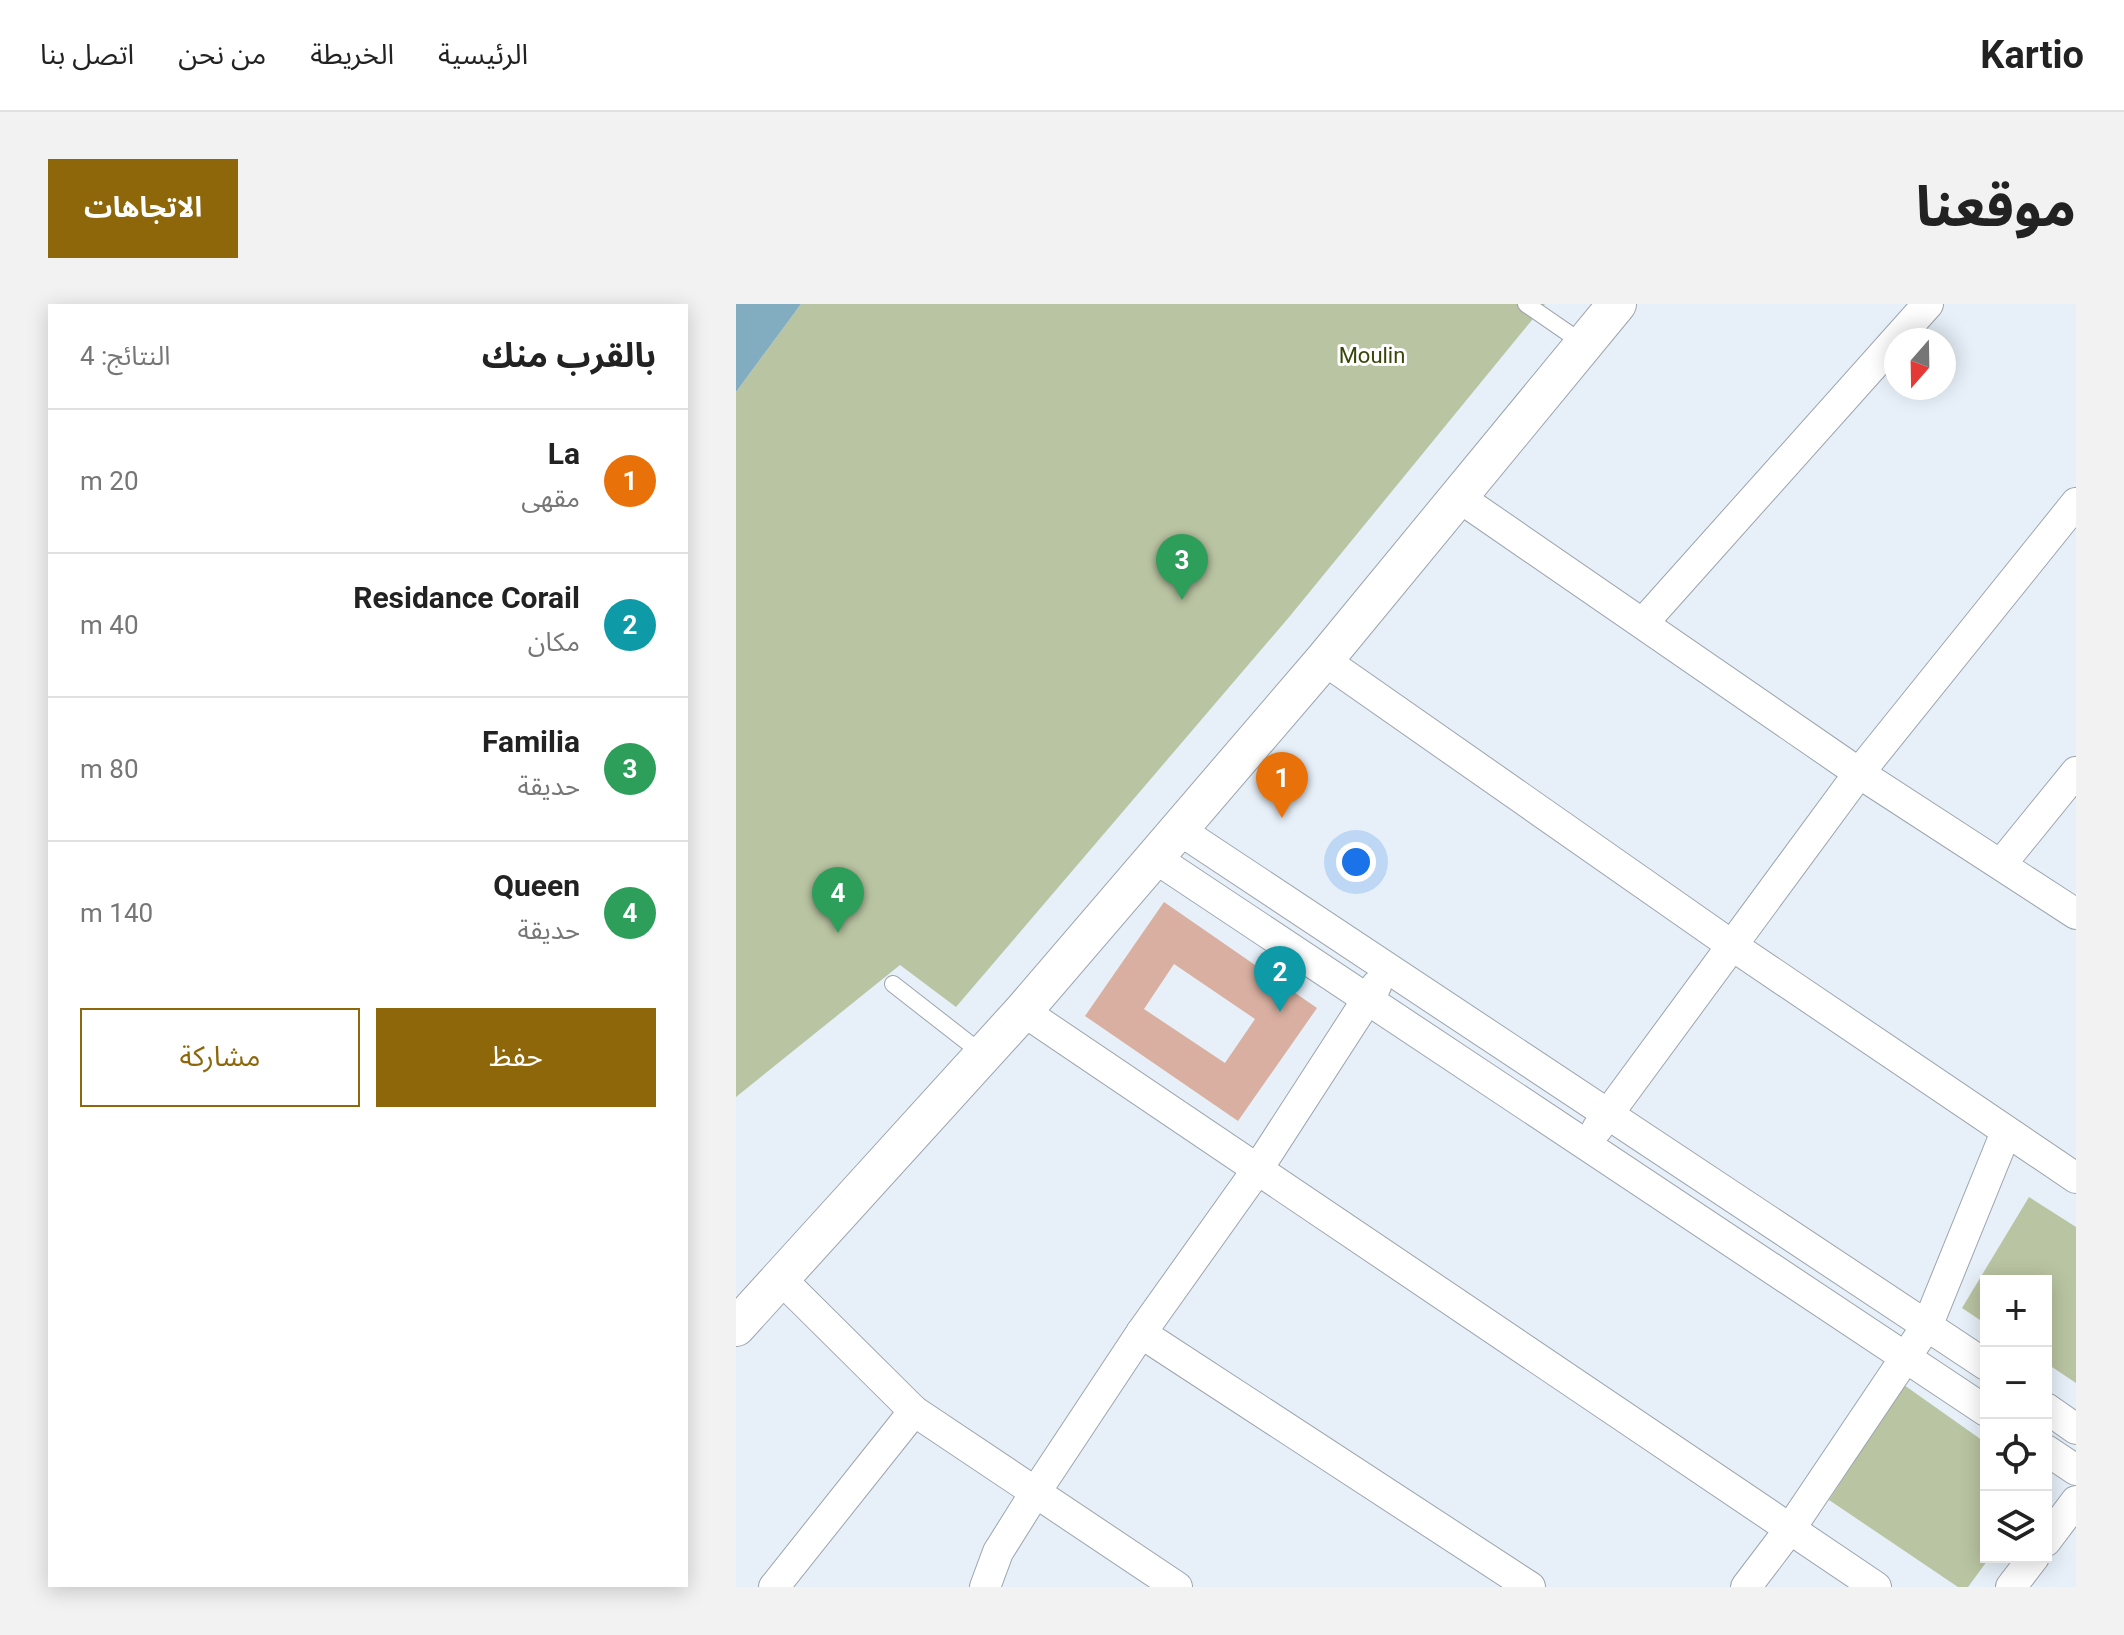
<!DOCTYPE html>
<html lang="ar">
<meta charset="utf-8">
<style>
body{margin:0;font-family:Roboto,"Noto Sans Arabic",sans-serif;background:#f2f2f2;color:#222;direction:rtl}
.controls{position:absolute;right:24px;bottom:24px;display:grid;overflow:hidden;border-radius:0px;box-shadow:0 4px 20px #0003}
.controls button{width:72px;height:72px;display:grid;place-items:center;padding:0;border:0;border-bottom:2px solid #e0e0e0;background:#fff;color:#222;font:40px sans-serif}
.compass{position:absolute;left:1148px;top:24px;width:72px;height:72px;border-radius:50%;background:#fff;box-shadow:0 4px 20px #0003;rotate:200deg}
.you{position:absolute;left:620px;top:558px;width:28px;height:28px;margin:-20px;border:6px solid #fff;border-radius:50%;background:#1a73e8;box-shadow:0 0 0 12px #1a73e833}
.badge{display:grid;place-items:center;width:52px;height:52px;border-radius:50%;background:#8d670a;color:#fff;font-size:26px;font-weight:700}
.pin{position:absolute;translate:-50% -66px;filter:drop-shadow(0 2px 4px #0008)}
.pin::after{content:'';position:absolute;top:42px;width:28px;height:24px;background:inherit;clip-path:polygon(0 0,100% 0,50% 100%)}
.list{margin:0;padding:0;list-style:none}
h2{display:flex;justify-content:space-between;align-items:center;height:104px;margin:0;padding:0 32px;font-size:34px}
h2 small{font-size:26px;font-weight:400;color:#767676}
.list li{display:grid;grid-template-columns:52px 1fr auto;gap:24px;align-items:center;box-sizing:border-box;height:144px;padding:0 32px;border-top:2px solid #e0e0e0}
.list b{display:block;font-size:30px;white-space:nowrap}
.list p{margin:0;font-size:26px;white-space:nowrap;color:#767676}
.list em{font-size:26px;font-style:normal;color:#767676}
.actions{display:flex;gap:16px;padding:24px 32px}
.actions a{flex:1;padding:18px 0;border:2px solid #8d670a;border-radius:0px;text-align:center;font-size:28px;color:#8d670a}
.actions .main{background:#8d670a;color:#fff}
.icon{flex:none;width:44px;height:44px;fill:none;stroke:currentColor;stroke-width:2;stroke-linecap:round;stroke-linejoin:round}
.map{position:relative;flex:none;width:1340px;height:1283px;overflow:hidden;direction:ltr;border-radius:0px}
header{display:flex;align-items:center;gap:48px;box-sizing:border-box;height:112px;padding:0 40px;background:#fff;border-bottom:2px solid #e0e0e0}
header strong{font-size:38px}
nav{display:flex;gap:44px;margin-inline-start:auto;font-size:28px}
.intro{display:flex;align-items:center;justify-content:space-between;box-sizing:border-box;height:192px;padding:0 48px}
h1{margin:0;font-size:56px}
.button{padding:20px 36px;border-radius:0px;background:#8d670a;color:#fff;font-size:28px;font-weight:700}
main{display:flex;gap:48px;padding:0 48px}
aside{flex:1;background:#fff;border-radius:0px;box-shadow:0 4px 20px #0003}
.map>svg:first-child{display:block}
.green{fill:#b9c4a2}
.water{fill:#82acc0}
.building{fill:#d8afa0;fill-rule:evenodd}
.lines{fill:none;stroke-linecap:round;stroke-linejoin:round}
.service-casing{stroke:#9ca4ac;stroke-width:18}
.minor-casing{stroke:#9ca4ac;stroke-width:32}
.tertiary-casing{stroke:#9ca4ac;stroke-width:40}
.service{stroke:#fff;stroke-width:16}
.minor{stroke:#fff;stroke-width:30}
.tertiary{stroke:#fff;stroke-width:38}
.labels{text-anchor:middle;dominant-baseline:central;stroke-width:6;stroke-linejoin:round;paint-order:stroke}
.park-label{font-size:22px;fill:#384609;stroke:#fff}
</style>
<header>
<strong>Kartio</strong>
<nav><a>الرئيسية</a><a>الخريطة</a><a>من نحن</a><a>اتصل بنا</a></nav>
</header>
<div class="intro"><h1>موقعنا</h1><a class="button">الاتجاهات</a></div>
<main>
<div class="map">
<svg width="1340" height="1283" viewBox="0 0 1340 1283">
<rect width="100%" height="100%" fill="#e7f0f9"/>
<g class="green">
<polygon points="65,0 809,0 554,312 220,703 164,661 0,793 0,88"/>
<polygon points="1293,893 1340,923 1340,1079 1310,1059 1310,977 1250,977 1250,1020 1226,1004"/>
<polygon points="1168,1081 1250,1139 1250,1253 1254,1253 1232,1283 1222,1283 1093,1196"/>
</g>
<polygon class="water" points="0,0 65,0 0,88"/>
<path class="building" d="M428,598L581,704L502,817L349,712ZM438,660L519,715L489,759L408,705Z"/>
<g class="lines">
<defs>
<g id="service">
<polyline points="790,0 848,40"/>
<polyline points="157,680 248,751"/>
</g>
<g id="minor">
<polyline points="724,194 1123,469 1340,610"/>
<polyline points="907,319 1192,0"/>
<polyline points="588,356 994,640 1340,874"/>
<polyline points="442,525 1250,1061"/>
<polyline points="419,554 1250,1107"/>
<polyline points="1266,559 1340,468"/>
<polyline points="287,707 1140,1283"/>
<polyline points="861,825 1123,469 1340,199"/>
<polyline points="46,976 178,1107 441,1283"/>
<polyline points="405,1029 794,1283"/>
<polyline points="1310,1104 1340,1125"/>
<polyline points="1310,1146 1340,1166"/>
<polyline points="1310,1237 1340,1197"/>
<polyline points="38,1283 178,1107"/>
<polyline points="249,1283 262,1248 299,1189 405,1029 521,866 640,682"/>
<polyline points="1010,1283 1054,1225 1192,1020 1270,828"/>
<polyline points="1275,1283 1298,1253"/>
</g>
<polyline id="tertiary" points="0,1023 287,707 588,356 881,0"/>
</defs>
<use href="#service" class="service-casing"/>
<use href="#minor" class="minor-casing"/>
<use href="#tertiary" class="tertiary-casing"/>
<use href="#service" class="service"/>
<use href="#minor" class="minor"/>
<use href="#tertiary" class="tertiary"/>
</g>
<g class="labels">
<g class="park-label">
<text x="636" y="51">Moulin</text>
</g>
</g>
</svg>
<div class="controls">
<button>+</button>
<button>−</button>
<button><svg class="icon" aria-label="locate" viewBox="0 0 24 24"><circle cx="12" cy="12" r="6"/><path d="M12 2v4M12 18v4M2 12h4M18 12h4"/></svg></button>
<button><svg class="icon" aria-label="layers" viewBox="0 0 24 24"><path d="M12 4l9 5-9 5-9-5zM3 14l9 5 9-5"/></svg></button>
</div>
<svg class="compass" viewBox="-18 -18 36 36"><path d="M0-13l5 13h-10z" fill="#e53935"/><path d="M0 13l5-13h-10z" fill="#767676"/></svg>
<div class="you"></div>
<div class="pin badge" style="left:546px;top:514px;background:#e8710a">1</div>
<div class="pin badge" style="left:544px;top:708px;background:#0f9aa8">2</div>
<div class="pin badge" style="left:446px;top:296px;background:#2e9e5b">3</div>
<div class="pin badge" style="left:102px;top:629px;background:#2e9e5b">4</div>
</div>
<aside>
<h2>بالقرب منك<small>النتائج: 4</small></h2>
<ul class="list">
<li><span class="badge" style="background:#e8710a">1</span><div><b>La</b><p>مقهى</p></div><em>20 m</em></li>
<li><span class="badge" style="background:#0f9aa8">2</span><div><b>Residance Corail</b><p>مكان</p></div><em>40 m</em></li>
<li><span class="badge" style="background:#2e9e5b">3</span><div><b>Familia</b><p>حديقة</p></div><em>80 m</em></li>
<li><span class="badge" style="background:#2e9e5b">4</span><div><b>Queen</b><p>حديقة</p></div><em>140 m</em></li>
</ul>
<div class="actions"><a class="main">حفظ</a><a>مشاركة</a></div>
</aside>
</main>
